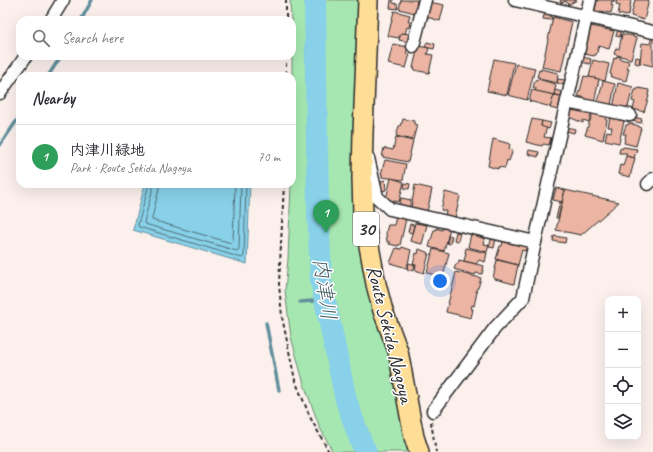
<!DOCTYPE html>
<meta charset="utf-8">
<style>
body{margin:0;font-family:Caveat,"Klee One",sans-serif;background:#f7f7f7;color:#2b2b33}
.controls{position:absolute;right:12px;bottom:12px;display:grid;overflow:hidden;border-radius:8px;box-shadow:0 4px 16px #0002}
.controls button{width:36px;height:36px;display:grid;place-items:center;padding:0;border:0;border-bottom:1px solid #e1e1e2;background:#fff;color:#2b2b33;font:20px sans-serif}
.you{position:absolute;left:440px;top:281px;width:14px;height:14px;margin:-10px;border:3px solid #fff;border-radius:50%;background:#1a73e8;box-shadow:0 0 0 6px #1a73e833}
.badge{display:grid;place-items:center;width:26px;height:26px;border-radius:50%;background:#0b8043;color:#fff;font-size:13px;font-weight:700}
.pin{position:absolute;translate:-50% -33px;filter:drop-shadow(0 1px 2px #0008)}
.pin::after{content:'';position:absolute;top:21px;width:14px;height:12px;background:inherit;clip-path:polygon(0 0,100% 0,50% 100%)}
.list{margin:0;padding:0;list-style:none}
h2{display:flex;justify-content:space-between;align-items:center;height:52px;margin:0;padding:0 16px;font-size:17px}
h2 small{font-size:13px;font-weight:400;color:#7c7c81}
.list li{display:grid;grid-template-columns:26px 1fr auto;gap:12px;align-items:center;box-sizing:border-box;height:64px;padding:0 16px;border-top:1px solid #e1e1e2}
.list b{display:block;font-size:15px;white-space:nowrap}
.list p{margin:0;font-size:13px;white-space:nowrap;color:#7c7c81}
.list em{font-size:13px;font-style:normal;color:#7c7c81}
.icon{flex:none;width:22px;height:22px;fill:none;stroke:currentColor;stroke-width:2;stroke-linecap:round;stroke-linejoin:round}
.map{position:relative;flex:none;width:653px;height:452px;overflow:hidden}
.search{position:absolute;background:#fff;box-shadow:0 4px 16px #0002;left:16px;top:16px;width:280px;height:44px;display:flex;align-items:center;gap:10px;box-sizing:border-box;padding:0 14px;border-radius:12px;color:#7c7c81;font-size:15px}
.panel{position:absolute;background:#fff;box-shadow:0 4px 16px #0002;left:16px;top:72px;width:280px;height:116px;border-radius:12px}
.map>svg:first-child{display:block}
.green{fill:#a6e7b1;stroke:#68896e}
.water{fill:#88d1e9;stroke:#638f9d}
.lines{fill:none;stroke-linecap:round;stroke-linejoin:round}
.shore{stroke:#506d77;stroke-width:1}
.stream{stroke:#638f9d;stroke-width:3.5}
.river{stroke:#88d1e9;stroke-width:22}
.building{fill:#ecb4a2;stroke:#2b2b2b}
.minor-casing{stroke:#2b2b2b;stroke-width:15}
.primary-casing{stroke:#2b2b2b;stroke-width:22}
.path{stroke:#2b2b2b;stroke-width:2;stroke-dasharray:4 3;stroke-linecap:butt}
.minor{stroke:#fff;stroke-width:12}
.primary{stroke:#fedd96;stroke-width:19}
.labels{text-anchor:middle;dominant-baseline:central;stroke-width:3;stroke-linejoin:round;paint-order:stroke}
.shield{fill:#fff;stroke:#6b6b6b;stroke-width:1}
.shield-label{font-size:19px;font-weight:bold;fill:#2b2b2b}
.street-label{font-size:20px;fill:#2b2b2b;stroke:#fff}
.water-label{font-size:21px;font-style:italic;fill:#475d64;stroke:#fff}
</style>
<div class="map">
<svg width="653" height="452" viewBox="0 0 653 452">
<rect width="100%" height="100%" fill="#fbf0ec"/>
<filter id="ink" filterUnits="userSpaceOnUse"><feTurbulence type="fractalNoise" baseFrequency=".025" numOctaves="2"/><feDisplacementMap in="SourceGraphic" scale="8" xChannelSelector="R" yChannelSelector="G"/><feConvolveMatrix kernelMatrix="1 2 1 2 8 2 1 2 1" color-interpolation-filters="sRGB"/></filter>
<g filter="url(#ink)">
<polygon class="green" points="290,0 363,0 356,168 416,452 333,452 320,428 304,384 291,337 285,291 288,259 291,184 292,184 292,20 291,20"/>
<polygon class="water" points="145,184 250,184 247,264 133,230"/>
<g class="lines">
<g class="shore">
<polyline points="149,184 138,225 139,227 242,258 244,256 246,184"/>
<polyline points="154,184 144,222 145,224 237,251 239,249 241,184"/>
<polyline points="160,184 152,218 152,220 231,243 233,241 235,184"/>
</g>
<g class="stream">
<polyline points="81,20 92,0"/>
<polyline points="48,76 61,56"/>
<polyline points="0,145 20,116"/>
<polyline points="300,302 325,300"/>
<polyline points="266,323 279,390"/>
</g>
<polyline class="river" points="315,0 318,210 321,281 346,400 361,442 366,452"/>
</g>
<g class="building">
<polygon points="391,0 393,0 393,3 397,4 398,9 390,8"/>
<polygon points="401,0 417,0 415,13 399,9"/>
<polygon points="560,0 577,0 568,5 566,1 561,3"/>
<polygon points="597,0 615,0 615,2 612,1 611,5 613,5 611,13 600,11 600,13 593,11 593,9 595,10"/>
<polygon points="617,0 631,0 629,14 628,14 627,16 618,14 620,5 616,4"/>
<polygon points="635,0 649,0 644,20 631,16"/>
<polygon points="429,2 444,5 440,21 427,17"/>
<polygon points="394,11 410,15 408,21 410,22 409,28 407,27 405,34 401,33 399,38 388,36"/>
<polygon points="544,15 552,17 551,20 543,19"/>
<polygon points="553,17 572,22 561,71 542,67"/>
<polygon points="591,26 614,31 609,49 599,46 596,55 594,55 594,56 584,54"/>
<polygon points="618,29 622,29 620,37 616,36"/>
<polygon points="401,33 411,34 409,42 399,40"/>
<polygon points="622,34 634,36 633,37 637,38 631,59 614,54 616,48 619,49"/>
<polygon points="652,36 653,36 653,66 640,63 640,61 642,43 650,44"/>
<polygon points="427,42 435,44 434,49 425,47"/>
<polygon points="393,44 408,47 406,54 410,54 406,68 388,64"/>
<polygon points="418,46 429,48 427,54 433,55 429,73 414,70 415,68 413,68"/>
<polygon points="617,56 621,57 620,59 629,61 627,68 629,68 626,81 611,77 612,75 610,74 614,58 616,59"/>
<polygon points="582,57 591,59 590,64 581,62"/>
<polygon points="636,57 640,58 639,64 635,63"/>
<polygon points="494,59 514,63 507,95 487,91"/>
<polygon points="593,60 609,64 605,81 589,77"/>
<polygon points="516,64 535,68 527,100 508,95"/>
<polygon points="541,69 558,73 557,83 539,79 540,77 537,77 539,70 541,71"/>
<polygon points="584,76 599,79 594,103 585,101 586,98 578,96 579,91 580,91"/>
<polygon points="538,79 555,84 556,85 554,95 535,91 536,88 533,88 535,80"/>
<polygon points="558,79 565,80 563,85 557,83"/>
<polygon points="603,81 615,84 611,105 598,102"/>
<polygon points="618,83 633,87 628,107 613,108"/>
<polygon points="638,88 649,90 648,96 649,96 644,112 633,109 635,102 632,101 635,90 637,90"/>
<polygon points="532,90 554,95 551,107 529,101"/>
<polygon points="555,90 562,92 561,96 554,94"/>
<polygon points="554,95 561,97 558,110 550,108"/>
<polygon points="571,108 592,112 589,122 583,120 583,123 569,117"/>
<polygon points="593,112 602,114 602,116 606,117 605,119 607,120 603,140 585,135"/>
<polygon points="633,117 642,119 641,123 632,121"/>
<polygon points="610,118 624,121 619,143 605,140 607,131 611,132 612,127 608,127"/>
<polygon points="403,119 414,121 414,124 417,125 413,140 396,136 399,126 400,126 401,123 402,123"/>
<polygon points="532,119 542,121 541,126 547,127 544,137 551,138 549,145 543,144 542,146 526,142"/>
<polygon points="542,121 551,123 549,129 541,126"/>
<polygon points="629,123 639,126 639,127 641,128 636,146 624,143 626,134 623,134 626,125 628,125"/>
<polygon points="567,127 575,129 574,133 566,131"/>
<polygon points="396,137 413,141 408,162 382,157 384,148 393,150"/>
<polygon points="493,139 510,144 509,149 513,150 509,161 507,160 505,168 498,167 498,169 488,166"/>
<polygon points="623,147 637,149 634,158 626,156 627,153 619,153 620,148 622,149"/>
<polygon points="529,150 539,152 538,157 528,154"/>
<polygon points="626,156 635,158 630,177 618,174 620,165 623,166"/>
<polygon points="385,160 406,164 403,180 382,177 382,174 381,174"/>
<polygon points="391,178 404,182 399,202 386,199"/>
<polygon points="385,180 386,190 382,191 381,181"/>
<polygon points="405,183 410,184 409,189 404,188"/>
<polygon points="415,185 432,189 427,212 411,208"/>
<polygon points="556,188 565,190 562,202 553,200"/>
<polygon points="565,190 619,202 581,235 556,230"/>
<polygon points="445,192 460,196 455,218 445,215 446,211 441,210"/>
<polygon points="401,198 411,200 409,209 399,207"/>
<polygon points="560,202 562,202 558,218 556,218"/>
<polygon points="396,217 406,219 400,245 398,245 398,246 389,244 390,242 387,242 386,232 388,225 394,225"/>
<polygon points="415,223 427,225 422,244 410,241"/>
<polygon points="410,224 414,225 412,233 408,232"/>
<polygon points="443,227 450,228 444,251 429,247 434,230 436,230 436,228 442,230"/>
<polygon points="456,232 460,233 458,241 454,240"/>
<polygon points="471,234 485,239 484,244 489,245 487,252 468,247"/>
<polygon points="449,235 452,236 450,244 447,243"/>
<polygon points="554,236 566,238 565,243 553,241"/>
<polygon points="492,237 496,238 494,248 489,247"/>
<polygon points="503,241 527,246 525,251 522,250 518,265 496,259 500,246 502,246"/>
<polygon points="402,247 411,250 407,268 390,263 396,248 401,249"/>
<polygon points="466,248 487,253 485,262 479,260 476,264 464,261 466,253 465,253"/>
<polygon points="419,249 429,253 424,273 415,270 416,265 413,264 416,253 418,254"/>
<polygon points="433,249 449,253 443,277 427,273"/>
<polygon points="459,260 484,266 482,274 476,273 475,275 457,270 454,269 456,264 458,264"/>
<polygon points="497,260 518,265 514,284 495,279 495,278 493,278"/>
<polygon points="409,263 415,265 413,271 407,269"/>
<polygon points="456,272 481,278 478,288 477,288 476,291 477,292 474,306 472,305 471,309 473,309 471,318 446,312"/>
</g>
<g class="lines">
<defs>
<g id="minor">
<polyline points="515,0 653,32"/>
<polyline points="51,20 63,0"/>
<polyline points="413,46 425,0"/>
<polyline points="0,93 26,56"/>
<polyline points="567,102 630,115"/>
<polyline points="368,158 377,197 390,209 535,242"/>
<polyline points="648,184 653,179"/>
<polyline points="433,411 495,328 523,298 535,242 590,0"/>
</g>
<polyline id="primary" points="368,0 363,133 362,178 363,213 376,284 383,311 398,351 414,437 419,452"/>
</defs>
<use href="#minor" class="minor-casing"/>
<use href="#primary" class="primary-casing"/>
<g class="path">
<polyline points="286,0 286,20"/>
<polyline points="286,56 286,76"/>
<polyline points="284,184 279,284 282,317 295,380 310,417 329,452"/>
<polyline points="431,422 436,452"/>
</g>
<use href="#minor" class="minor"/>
<use href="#primary" class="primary"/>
</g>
</g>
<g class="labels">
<rect class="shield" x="353" y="212" width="26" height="34" rx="3"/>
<g class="shield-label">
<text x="366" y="229">30</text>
</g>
<g class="street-label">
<text transform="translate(390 334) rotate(76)">Route Sekida Nagoya</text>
</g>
<g class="water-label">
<text transform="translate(325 289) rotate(82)">内津川</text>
</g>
</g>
</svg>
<div class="controls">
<button>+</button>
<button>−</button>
<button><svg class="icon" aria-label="locate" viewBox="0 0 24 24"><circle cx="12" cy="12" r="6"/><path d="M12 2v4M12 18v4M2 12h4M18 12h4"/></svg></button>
<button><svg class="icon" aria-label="layers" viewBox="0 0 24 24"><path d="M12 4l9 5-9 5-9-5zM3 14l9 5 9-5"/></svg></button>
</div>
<div class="you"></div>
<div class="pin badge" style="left:326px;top:233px;background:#2e9e5b">1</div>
<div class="search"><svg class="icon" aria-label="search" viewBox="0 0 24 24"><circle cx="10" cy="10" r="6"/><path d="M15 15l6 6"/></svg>Search here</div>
<section class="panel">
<h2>Nearby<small></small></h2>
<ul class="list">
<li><span class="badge" style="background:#2e9e5b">1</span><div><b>内津川緑地</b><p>Park · Route Sekida Nagoya</p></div><em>70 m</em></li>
</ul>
</section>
</div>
